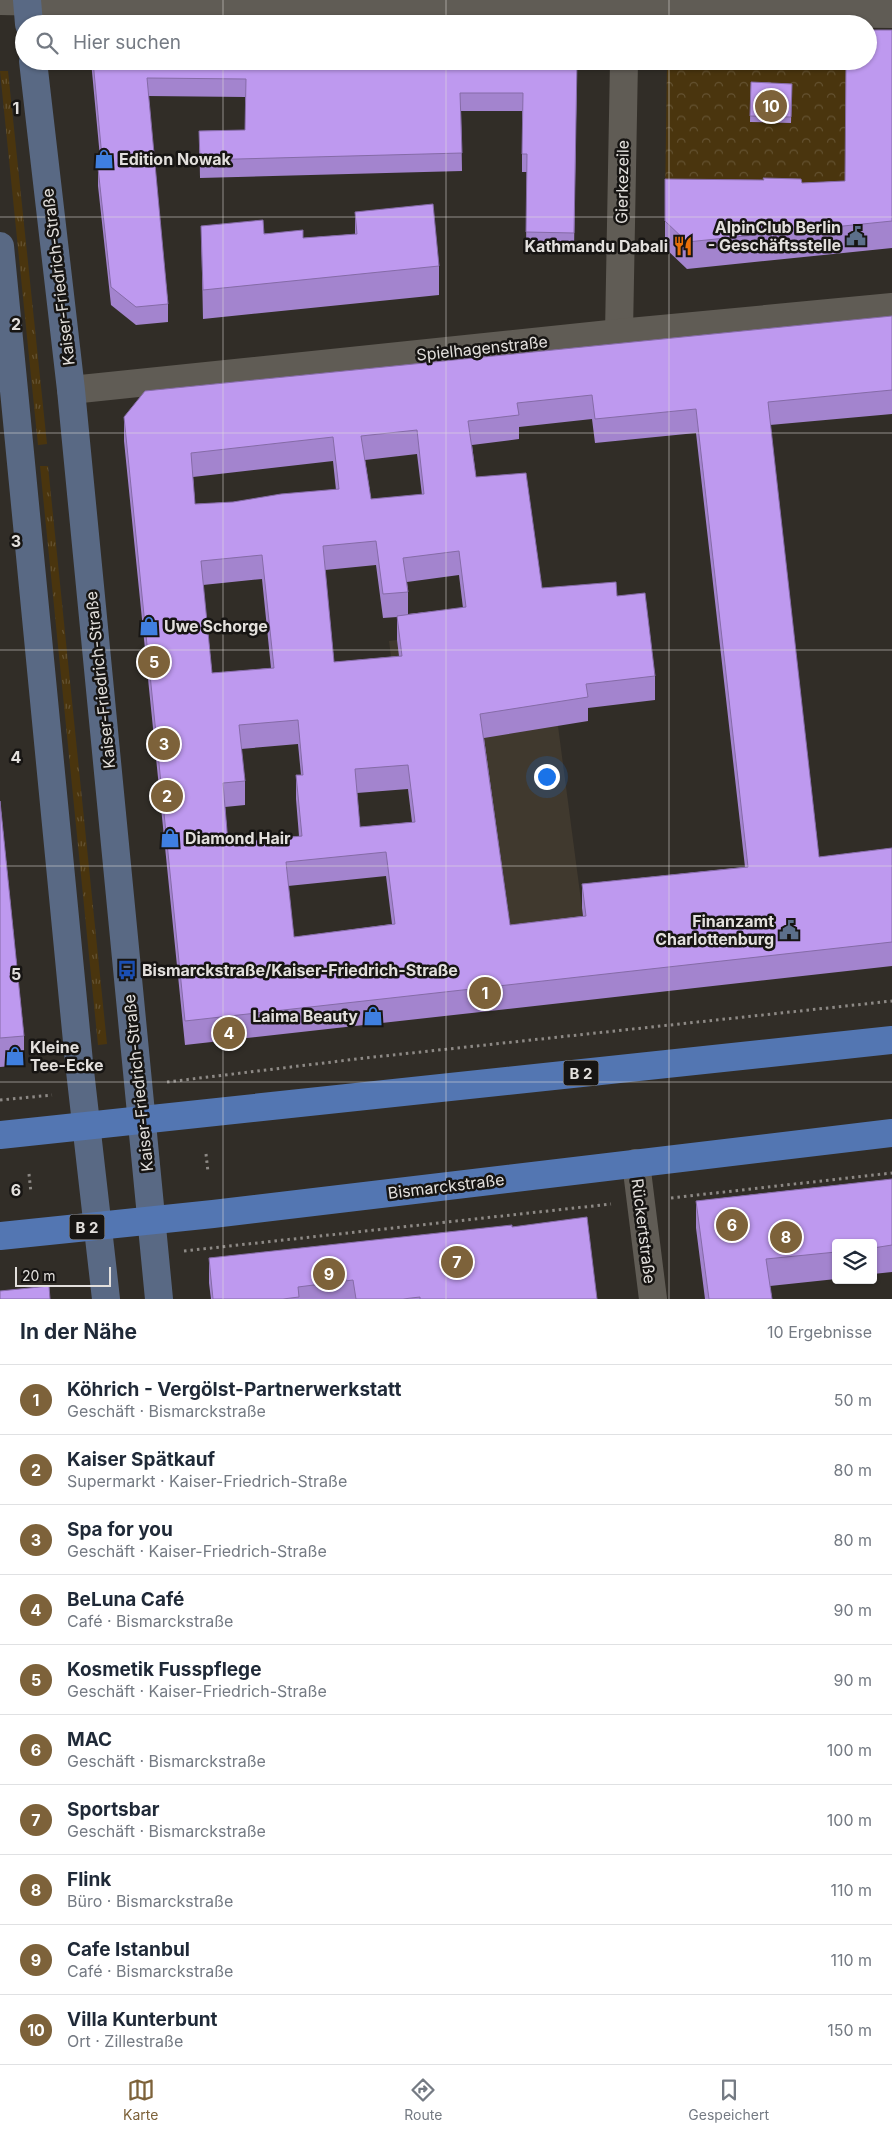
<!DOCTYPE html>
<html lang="de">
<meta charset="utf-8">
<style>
body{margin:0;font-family:Inter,sans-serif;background:#f6f6f7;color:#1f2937}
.controls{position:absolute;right:15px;bottom:15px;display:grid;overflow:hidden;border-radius:5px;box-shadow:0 1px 4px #0004}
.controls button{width:45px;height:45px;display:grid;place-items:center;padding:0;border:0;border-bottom:1px solid #e0e1e3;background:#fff;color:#1f2937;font:25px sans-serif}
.scale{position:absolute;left:15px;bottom:12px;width:96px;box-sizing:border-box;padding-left:5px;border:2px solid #e3e0dd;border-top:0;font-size:14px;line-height:18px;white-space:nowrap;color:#e3e0dd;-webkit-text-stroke:4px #171513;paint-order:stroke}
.you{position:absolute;left:546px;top:776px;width:18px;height:18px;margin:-12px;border:4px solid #fff;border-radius:50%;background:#1a73e8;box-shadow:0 0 0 8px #1a73e833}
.badge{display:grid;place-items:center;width:32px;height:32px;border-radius:50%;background:#7d623a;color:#fff;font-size:16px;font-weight:700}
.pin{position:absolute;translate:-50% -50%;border:2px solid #fff;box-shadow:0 1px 5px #0006}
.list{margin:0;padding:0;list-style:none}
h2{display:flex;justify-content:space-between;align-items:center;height:65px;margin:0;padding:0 20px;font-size:21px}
h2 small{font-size:16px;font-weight:400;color:#747a83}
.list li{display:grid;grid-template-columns:32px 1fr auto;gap:15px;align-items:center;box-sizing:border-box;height:70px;padding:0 20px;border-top:1px solid #e0e1e3}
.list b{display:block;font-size:19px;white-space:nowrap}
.list p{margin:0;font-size:16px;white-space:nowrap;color:#747a83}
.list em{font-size:16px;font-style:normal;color:#747a83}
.icon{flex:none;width:28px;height:28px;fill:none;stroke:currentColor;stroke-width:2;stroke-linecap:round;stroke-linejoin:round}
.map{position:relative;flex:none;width:892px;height:1299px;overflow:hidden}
.search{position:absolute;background:#fff;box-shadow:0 1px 4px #0004;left:15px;right:15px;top:15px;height:55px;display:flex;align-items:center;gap:12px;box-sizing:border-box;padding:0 18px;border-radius:28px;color:#747a83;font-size:19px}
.sheet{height:765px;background:#fff}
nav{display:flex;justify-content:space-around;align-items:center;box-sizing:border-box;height:70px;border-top:1px solid #e0e1e3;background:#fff;font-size:14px;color:#747a83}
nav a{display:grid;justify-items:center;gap:2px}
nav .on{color:#7d623a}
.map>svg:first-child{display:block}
.built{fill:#40392e}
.grass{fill:url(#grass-tufts)}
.park{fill:url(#park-crowns)}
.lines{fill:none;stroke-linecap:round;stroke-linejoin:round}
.path{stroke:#8d8985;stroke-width:3;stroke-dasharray:2.5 4;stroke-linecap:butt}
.minor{stroke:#605c55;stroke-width:28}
.secondary{stroke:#596984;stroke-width:28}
.primary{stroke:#5376b2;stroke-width:28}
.wall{fill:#a384ce;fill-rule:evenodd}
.building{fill:#be99ef;stroke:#856ba7;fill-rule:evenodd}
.grid{fill:none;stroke:#e3e0dd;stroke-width:1;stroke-opacity:0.55}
.labels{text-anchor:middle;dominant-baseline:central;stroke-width:5;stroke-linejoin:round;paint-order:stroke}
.shield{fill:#171513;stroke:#a6a3a0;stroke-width:1}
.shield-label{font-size:15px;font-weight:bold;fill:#e3e0dd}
.poi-label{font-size:16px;font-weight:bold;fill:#e3e0dd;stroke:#171513;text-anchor:start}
.street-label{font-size:16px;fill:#e3e0dd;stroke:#171513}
.grid-label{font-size:16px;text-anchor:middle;font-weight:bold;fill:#e3e0dd;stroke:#171513;stroke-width:5;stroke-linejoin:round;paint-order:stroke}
</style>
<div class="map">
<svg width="892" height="1299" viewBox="0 0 892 1299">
<defs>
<pattern id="grass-tufts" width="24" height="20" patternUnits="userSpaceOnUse" patternTransform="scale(1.25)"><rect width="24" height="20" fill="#4a350e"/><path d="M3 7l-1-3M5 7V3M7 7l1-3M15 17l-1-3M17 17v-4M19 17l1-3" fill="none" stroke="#645231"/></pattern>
<pattern id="park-crowns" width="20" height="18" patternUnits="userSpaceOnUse" patternTransform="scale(1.25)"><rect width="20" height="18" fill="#4a350e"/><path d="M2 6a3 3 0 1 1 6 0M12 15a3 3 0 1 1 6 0" fill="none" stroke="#645231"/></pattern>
</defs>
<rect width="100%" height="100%" fill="#312d27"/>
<polygon class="built" points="454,537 558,726 594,999 426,933 389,641 466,631"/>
<g class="grass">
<polygon points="0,71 8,71 47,444 38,445"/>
<polygon points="40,466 48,466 107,1044 98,1045"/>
</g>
<polygon class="park" points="667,61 847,61 845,201 665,206"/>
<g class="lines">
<g class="path">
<polyline points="167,1082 365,1058 892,1001"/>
<polyline points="0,1100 52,1095"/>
<polyline points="206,1154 208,1172"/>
<polyline points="29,1174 31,1193"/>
<polyline points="671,1198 892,1173"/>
<polyline points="184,1251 611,1204"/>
</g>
<g class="minor">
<polyline points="0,1 434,10 892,14"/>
<polyline points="619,333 624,61"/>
<polyline points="71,390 619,333 892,307"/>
<polyline points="636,1163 653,1299"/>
</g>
<g class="secondary">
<polyline points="27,0 29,24"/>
<polyline points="33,61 71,390 159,1299"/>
<polyline points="0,246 79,1062 106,1299"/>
</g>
<g class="primary">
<polyline points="0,1135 892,1040"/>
<polyline points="0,1236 213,1214 892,1133"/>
</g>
</g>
<g class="wall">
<polygon points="892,30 892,248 687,269 665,248 665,179 802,183 845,181"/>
<polygon points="91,61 577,61 574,251 526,250 527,172 522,172 522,111 461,111 462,171 200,178 199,131 245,130 245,97 148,96 168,304 168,322 136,325 111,305 98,186 98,168 101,168"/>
<polygon points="751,82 792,84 791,123 750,122"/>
<polygon points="355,212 439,266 439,295 203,319 201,226 303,238 355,234"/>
<path d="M892,316V414L770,425L819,857L892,848V966L185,1045L124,441V417ZM592,419L595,443L696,433L745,867L582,884V908L583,916L510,925L484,738L588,721V708L655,700V676L617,596L542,588L476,477L472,445L519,439V427ZM417,454L422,495L371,499L365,460ZM333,461L336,490L233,502L195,504L193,477ZM376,565L383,618L397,617V640L399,656L334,662L325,570ZM459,575L463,608L408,614V592L407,582ZM262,579L271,668L212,673L203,585ZM298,744L301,775H296V799L299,836L228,843L225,807L245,805V781L241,749ZM408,789L412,822L360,827L357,793ZM386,876L392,924L294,937L288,886Z"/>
<polygon points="0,801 24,1036 24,1065 0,1067"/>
<polygon points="892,1179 892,1272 873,1274 873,1243 836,1243 836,1279 770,1286 772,1299 705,1299 696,1228 696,1201"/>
<polygon points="512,1227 597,1299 211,1299 209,1283 209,1258"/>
</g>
<g class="building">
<polygon points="868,30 892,30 892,221 687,242 665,221 665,179 764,180 763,178 801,179 802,183 845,181 846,61 868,61"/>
<polygon points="93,61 577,61 574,233 526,232 527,154 522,154 523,93 460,93 462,153 200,160 199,131 245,130 246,79 147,78 168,304 136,307 111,287 98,168 103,168"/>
<polygon points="751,82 792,84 791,117 750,116"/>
<polygon points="433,204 439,266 203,290 201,226 263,220 264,234 303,230 303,238 357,234 355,212"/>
<path d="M892,316V390L768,402L819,857L892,848V942L185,1021L124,417L145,391ZM592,395L595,419L696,409L748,867L582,884L586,916L510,925L480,714L588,697L586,684L655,676L645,593L617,596L616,582L542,588L526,473L476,477L468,421L519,415L517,403ZM417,430L424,494L371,499L361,436ZM333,437L339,489L281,494L233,502L195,504L191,453ZM376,541L383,594L408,592L403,558L459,551L466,607L397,616L402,656L334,662L323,546ZM262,555L274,668L212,673L201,561ZM298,720L303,775H296L302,836L228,843L223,783L245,781L239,725ZM408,765L415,822L360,827L355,769ZM386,852L395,924L294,937L286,862Z"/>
<polygon points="0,801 24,1036 0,1038"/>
<polygon points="892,1179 892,1245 873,1248 873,1243 836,1243 836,1252 766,1259 772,1299 709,1299 696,1201"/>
<polygon points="587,1217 597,1299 420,1299 420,1297 403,1299 356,1299 353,1280 298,1287 299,1297 283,1299 213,1299 209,1258 512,1225 512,1227"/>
<polygon points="49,1286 50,1299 0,1299 0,1291"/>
</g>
<path class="grid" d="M223,0V24M446,0V24M669,0V24M223,61V1299M446,61V1299M669,61V1299M0,217H892M0,433H892M0,650H892M0,866H892M0,1082H892"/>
<defs>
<symbol id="shop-bare" viewBox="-9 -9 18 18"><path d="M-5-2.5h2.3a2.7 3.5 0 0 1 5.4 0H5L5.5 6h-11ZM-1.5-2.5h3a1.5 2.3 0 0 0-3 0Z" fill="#3f7fe0" stroke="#171513" stroke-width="2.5" paint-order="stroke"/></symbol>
<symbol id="civic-bare" viewBox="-9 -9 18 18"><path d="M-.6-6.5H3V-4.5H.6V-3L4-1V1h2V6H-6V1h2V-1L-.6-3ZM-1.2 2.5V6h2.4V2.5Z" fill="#5c6f8a" stroke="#171513" stroke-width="2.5" paint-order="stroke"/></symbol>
<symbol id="restaurant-bare" viewBox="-9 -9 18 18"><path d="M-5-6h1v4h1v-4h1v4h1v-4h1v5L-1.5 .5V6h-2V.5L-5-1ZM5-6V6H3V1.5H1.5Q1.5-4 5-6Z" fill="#e8710a" stroke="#171513" stroke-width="2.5" paint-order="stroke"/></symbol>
<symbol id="bus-bare" viewBox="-9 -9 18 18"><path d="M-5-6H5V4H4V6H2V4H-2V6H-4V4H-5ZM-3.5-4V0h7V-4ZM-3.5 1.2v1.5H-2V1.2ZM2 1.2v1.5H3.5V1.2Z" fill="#1a4fb4" stroke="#171513" stroke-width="2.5" paint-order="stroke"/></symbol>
</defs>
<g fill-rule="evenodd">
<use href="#shop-bare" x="90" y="145" width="28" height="28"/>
<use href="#civic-bare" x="842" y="222" width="28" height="28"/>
<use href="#restaurant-bare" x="669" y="232" width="28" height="28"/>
<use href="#shop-bare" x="135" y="612" width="28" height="28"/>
<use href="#shop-bare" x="156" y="824" width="28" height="28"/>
<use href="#civic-bare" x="775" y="916" width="28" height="28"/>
<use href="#bus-bare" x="113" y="956" width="28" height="28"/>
<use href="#shop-bare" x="359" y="1002" width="28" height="28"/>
<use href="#shop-bare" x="1" y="1042" width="28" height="28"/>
</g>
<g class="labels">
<g class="shield">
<rect x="563.5" y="1060.5" width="35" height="25" rx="4"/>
<rect x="69.5" y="1214.5" width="35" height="25" rx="4"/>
</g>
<g class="shield-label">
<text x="581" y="1073">B 2</text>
<text x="87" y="1227">B 2</text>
</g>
<g class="poi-label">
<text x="119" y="159">Edition Nowak</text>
<text x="841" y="227" text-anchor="end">AlpinClub Berlin<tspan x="841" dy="18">- Geschäftsstelle</tspan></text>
<text x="668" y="246" text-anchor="end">Kathmandu Dabali</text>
<text x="164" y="626">Uwe Schorge</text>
<text x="185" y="838">Diamond Hair</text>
<text x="774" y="921" text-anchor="end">Finanzamt<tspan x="774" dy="18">Charlottenburg</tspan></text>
<text x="142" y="970">Bismarckstraße/Kaiser-Friedrich-Straße</text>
<text x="358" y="1016" text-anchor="end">Laima Beauty</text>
<text x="30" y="1047">Kleine<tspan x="30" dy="18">Tee-Ecke</tspan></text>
</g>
<g class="street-label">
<text transform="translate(622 182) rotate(-89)">Gierkezeile</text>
<text transform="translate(58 277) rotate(-97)">Kaiser-Friedrich-Straße</text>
<text transform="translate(482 348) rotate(-6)">Spielhagenstraße</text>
<text transform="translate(100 680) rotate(-96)">Kaiser-Friedrich-Straße</text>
<text transform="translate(138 1083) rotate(-96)">Kaiser-Friedrich-Straße</text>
<text transform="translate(446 1186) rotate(-7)">Bismarckstraße</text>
<text transform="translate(644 1231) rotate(83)">Rückertstraße</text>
</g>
</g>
<g class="grid-label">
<text x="16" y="114">1</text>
<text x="16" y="330">2</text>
<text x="16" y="547">3</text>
<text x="16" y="763">4</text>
<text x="16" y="980">5</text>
<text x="16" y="1196">6</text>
</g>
</svg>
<div class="controls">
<button><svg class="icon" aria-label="layers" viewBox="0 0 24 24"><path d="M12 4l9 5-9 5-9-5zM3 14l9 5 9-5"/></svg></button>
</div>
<div class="scale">20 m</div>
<div class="you"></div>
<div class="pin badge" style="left:485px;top:993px">1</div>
<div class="pin badge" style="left:167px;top:796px">2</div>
<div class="pin badge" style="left:164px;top:744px">3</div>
<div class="pin badge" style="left:229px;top:1033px">4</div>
<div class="pin badge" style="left:154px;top:662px">5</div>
<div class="pin badge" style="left:732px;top:1225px">6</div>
<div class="pin badge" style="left:457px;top:1262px">7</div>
<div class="pin badge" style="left:786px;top:1237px">8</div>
<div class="pin badge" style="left:329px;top:1274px">9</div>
<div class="pin badge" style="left:771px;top:106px">10</div>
<div class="search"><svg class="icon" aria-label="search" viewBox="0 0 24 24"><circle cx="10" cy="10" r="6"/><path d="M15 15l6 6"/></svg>Hier suchen</div>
</div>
<section class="sheet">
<h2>In der Nähe<small>10 Ergebnisse</small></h2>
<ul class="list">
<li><span class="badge">1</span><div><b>Köhrich - Vergölst-Partnerwerkstatt</b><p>Geschäft · Bismarckstraße</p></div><em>50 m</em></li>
<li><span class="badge">2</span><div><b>Kaiser Spätkauf</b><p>Supermarkt · Kaiser-Friedrich-Straße</p></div><em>80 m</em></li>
<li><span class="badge">3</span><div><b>Spa for you</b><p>Geschäft · Kaiser-Friedrich-Straße</p></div><em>80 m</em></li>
<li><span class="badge">4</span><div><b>BeLuna Café</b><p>Café · Bismarckstraße</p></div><em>90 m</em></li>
<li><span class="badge">5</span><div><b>Kosmetik Fusspflege</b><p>Geschäft · Kaiser-Friedrich-Straße</p></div><em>90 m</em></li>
<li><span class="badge">6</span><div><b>MAC</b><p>Geschäft · Bismarckstraße</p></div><em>100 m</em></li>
<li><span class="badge">7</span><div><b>Sportsbar</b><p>Geschäft · Bismarckstraße</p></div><em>100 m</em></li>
<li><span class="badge">8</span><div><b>Flink</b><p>Büro · Bismarckstraße</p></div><em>110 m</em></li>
<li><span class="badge">9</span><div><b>Cafe Istanbul</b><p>Café · Bismarckstraße</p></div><em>110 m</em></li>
<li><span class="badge">10</span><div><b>Villa Kunterbunt</b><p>Ort · Zillestraße</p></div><em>150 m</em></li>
</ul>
</section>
<nav>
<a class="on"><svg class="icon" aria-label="map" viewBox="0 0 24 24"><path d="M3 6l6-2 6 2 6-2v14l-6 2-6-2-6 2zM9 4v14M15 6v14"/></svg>Karte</a>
<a><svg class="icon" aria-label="directions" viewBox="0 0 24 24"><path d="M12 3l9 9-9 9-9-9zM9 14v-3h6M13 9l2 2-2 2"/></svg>Route</a>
<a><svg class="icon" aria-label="saved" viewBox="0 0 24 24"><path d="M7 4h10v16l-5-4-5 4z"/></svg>Gespeichert</a>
</nav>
